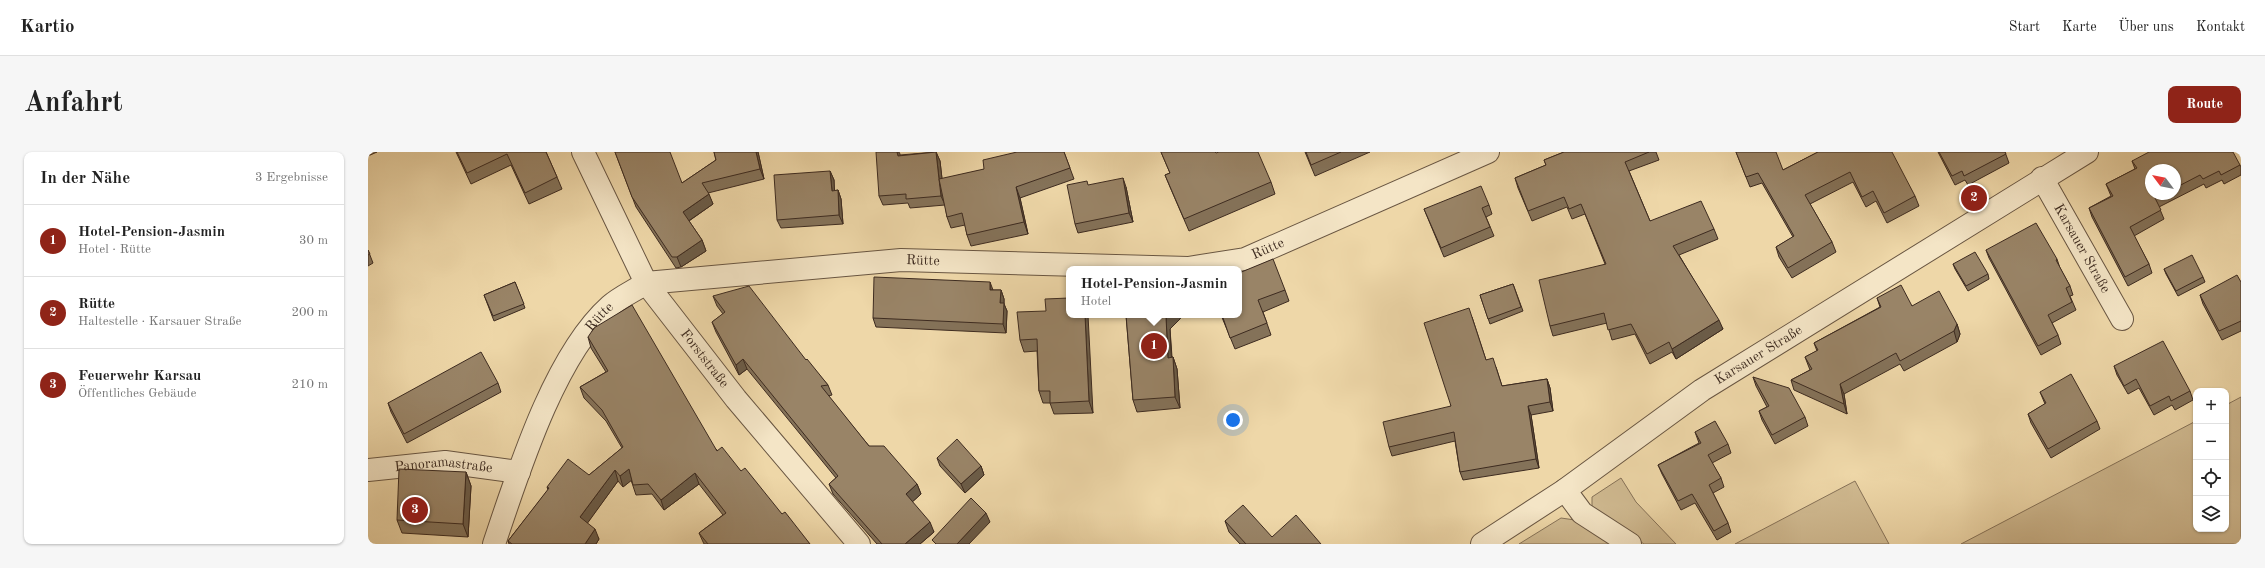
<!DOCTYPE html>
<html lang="de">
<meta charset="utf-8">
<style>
body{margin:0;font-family:"Old Standard TT",serif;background:#f6f6f6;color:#222}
.controls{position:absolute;right:12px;bottom:12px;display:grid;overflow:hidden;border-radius:8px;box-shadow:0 1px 3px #0004}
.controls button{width:36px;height:36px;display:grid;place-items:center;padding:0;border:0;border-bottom:1px solid #e0e0e0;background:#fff;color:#222;font:20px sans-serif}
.compass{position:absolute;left:1777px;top:12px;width:36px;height:36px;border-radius:50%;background:#fff;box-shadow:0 1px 3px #0004;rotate:302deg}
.you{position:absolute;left:865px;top:268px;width:14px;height:14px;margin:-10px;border:3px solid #fff;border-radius:50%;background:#1a73e8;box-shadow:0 0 0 6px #1a73e833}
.badge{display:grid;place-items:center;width:26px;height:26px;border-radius:50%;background:#8f2418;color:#fff;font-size:13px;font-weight:700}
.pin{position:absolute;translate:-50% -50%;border:2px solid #fff;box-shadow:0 1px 4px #0006}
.popup{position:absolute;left:698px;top:114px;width:176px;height:52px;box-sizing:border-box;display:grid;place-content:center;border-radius:8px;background:#fff;filter:drop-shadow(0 1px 3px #0005);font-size:13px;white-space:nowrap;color:#767676}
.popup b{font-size:15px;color:#222}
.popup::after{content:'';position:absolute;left:50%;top:100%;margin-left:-8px;border:8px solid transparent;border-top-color:#fff}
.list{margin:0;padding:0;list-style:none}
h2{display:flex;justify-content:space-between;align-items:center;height:52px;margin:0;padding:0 16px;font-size:17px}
h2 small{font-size:13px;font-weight:400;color:#767676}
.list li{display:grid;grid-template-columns:26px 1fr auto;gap:12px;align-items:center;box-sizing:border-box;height:72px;padding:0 16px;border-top:1px solid #e0e0e0}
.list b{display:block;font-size:15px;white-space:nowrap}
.list p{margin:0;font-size:13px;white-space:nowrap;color:#767676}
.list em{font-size:13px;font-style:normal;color:#767676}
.icon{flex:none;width:22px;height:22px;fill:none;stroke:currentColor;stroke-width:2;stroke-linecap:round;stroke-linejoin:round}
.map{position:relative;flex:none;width:1873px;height:392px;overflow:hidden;border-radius:8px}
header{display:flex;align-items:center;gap:24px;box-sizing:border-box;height:56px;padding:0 20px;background:#fff;border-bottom:1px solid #e0e0e0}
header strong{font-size:19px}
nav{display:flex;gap:22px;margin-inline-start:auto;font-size:14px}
.intro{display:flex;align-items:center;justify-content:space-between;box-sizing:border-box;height:96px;padding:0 24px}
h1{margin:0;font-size:28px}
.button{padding:10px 18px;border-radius:8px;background:#8f2418;color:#fff;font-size:14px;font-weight:700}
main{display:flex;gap:24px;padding:0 24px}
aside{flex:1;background:#fff;border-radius:8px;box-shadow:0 1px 3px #0004}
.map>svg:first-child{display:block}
.green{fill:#d0ba91;stroke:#867258}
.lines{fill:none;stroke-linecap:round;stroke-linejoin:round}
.minor-casing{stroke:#695642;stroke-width:24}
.minor{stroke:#f4e5c6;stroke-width:22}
.wall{fill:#847259;stroke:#3d2b20;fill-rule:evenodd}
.shaded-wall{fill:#6b5c48;stroke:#3d2b20}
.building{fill:#998467;stroke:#3d2b20}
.labels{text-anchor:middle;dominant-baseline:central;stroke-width:4;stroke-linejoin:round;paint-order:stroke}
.street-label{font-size:14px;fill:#3d2b20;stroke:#f4e5c6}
</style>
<header>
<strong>Kartio</strong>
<nav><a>Start</a><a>Karte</a><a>Über uns</a><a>Kontakt</a></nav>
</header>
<div class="intro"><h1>Anfahrt</h1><a class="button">Route</a></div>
<main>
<aside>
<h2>In der Nähe<small>3 Ergebnisse</small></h2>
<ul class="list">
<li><span class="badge">1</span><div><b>Hotel-Pension-Jasmin</b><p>Hotel · Rütte</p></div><em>30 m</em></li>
<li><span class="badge">2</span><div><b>Rütte</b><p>Haltestelle · Karsauer Straße</p></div><em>200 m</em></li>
<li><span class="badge">3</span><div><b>Feuerwehr Karsau</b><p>Öffentliches Gebäude</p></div><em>210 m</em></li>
</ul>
</aside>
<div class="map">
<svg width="1873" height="392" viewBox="0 0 1873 392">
<rect width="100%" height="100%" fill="#eed7a8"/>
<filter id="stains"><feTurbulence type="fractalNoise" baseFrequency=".005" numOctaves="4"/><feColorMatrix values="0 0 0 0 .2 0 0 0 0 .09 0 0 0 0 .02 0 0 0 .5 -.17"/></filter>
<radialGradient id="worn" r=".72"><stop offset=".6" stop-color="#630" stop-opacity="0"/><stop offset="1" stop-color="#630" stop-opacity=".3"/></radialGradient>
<g class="green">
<polygon points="1873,245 1873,392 1593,392 1828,269 1828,377 1858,377 1858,253"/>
<polygon points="1253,326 1268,350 1308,392 1276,392 1224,357 1224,345"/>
<polygon points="1487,329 1521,392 1367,392"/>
<polygon points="1193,366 1207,368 1245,392 1151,392"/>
</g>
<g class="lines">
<defs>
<g id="minor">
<path id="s1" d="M215,0L278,131L368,247L491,392"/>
<path id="s2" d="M1674,26L1754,167"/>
<path id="s3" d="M0,318L77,310L151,320"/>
<polyline points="1197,338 1214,361 1262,392"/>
<path id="s4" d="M126,392C150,321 186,204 242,154C252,145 266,139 278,131L533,108L820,116L877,107L1120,0"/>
<path id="s5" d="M1114,392L1197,338L1334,238L1719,0"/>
</g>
</defs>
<use href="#minor" class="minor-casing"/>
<use href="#minor" class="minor"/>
</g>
<g class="wall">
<polygon points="0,0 9,0 0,4"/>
<polygon points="88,0 178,0 189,25 194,37 161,52 143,13 103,32"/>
<polygon points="247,0 314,31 348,8 346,0 390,0 396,27 340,41 345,52 321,69 334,88 338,99 313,115 308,116 268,55"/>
<polygon points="568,0 572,9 574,27 696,0 706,27 652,46 660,82 603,94 599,83 597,73 583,76 579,65 577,53 542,56 540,51 515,53 511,44 532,3"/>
<polygon points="793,0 848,1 903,30 907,42 821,79 802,35 797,23 802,21"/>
<polygon points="937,0 1002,0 947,24"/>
<polygon points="1196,0 1288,0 1291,8 1261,19 1282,69 1346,77 1350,87 1311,103 1355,177 1308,207 1304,200 1282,212 1267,182 1244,188 1239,171 1185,184 1182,174 1237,112 1217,62 1204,67 1199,55 1164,69 1150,36 1147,26 1178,13 1176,8"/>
<polygon points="1368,0 1415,18 1450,0 1547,44 1551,54 1519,71 1508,49 1498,55 1485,30 1442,52 1464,90 1468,100 1424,126 1411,105 1408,95 1425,85 1394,31 1382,35"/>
<polygon points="1570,0 1637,0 1641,11 1600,33 1597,28 1587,33"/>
<path d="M1764,9L1872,13L1873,15V23L1856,32L1854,28L1838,36L1836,32L1791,55L1796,67L1766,84L1781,112L1784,121L1760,134L1724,65L1721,56L1743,44L1738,32L1767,17ZM1807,18V42H1783Z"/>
<polygon points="462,19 466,28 466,39 470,38 473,47 475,72 413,76 409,68"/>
<polygon points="758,35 765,70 710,81 707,72"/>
<polygon points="1121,53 1124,62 1118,65 1126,84 1076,105 1056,57"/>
<polygon points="0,98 5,111 0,114"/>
<polygon points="1618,98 1689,107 1692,116 1702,134 1705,143 1702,144 1708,158 1684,171 1690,183 1693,192 1673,203 1621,106"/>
<polygon points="1585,112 1620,122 1621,127 1600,139 1587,117"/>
<polygon points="1796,117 1835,125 1837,130 1810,144 1798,122"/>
<polygon points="871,121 917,138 921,149 895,160 903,183 867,197 853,163 871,163"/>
<polygon points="147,130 157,156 126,169 116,143"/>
<polygon points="1873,130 1873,179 1854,188 1835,152 1832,143"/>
<polygon points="1145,132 1155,159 1122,172 1112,143"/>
<polygon points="625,138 633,138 636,147 636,152 639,159 638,181 508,175 505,166"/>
<polygon points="345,144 438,208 460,233 464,243 460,244 501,294 549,332 553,342 544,350 566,380 552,392 509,392 465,342 461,332 468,326 379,217 371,223 348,180 344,170 355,162 349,154"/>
<polygon points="701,146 725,261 686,262 682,251 675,251 671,239 669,199 656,200 652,188 678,159"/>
<polygon points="1509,146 1544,154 1589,172 1592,182 1589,190 1536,219 1532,212 1476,242 1479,262 1426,238 1423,228 1442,218 1437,205 1449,199 1446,191 1512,155"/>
<polygon points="758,163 813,163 812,167 802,177 804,205 805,205 809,217 812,256 769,260 765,248"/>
<polygon points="1104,165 1118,208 1128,215 1134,234 1179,227 1182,236 1185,259 1163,263 1171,316 1095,328 1092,320 1087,289 1024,304 1021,295 1083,254"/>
<polygon points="220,185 373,319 442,392 336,392 331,381 355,363 331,332 296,358 284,342 268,343 263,328 255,335 250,329 219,371 231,387 228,392 141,392 140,389 180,338 179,335 221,323 254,296 238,269 216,246 212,235 238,220 223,196"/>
<polygon points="1746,214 1822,239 1825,248 1807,258 1804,253 1786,263 1771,236 1760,242 1749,223"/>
<polygon points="1385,225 1437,265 1440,274 1407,292 1394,268 1391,259 1399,255 1388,234"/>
<polygon points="130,231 133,240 39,291 23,260 20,251"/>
<polygon points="1672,240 1729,269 1732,277 1683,306 1663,271 1660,262 1677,252"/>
<polygon points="1327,280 1360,292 1363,301 1344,311 1353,326 1356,335 1345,341 1360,371 1363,380 1349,388 1327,351 1313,358 1294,322 1290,313 1331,291"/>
<polygon points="569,306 613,314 616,323 597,341 572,314"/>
<polygon points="98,320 103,334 100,385 34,381 29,368"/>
<polygon points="857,369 904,385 953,392 872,392 861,380"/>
</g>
<g class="shaded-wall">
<polygon points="388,0 390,0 396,27 392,17"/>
<polygon points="529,0 531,0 532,2 533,12 530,4"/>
<polygon points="568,0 572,9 577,53 573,44"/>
<polygon points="462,19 466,28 467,48 464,39"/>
<polygon points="755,26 758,35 765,70 761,61"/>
<polygon points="648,35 652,46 660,82 656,70"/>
<polygon points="470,38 473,47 475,72 471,63"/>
<polygon points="341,42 345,52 319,70 315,60"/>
<polygon points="334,88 338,99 313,115 309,105"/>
<polygon points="622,130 625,138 622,138"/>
<polygon points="633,138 636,147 636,152 639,159 638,181 635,172 632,151"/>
<polygon points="717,163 720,163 725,261 721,249"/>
<polygon points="800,163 813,163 812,167 802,177 804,218 800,206 798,165"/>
<polygon points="1351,168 1355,177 1308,207 1304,197"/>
<polygon points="1589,172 1592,182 1589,190 1586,179"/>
<polygon points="805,205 809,217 812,256 807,245"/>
<polygon points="375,207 379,217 371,223 368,213"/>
<polygon points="1179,227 1182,236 1185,259 1182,250"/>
<polygon points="1472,232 1476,242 1479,262 1476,252"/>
<polygon points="1160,254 1163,263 1171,316 1168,307"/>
<polygon points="613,314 616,323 597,341 593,332"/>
<polygon points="261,317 264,328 255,335 252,324"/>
<polygon points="247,318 250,329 216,376 212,365"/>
<polygon points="98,320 103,334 100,385 95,372"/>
<polygon points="327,321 331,332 296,358 293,348"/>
<polygon points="549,332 553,342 541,353 538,342"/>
<polygon points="618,361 622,370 601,392 589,392"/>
<polygon points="562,370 566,380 552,392 537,392"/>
<polygon points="227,377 231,387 228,392 217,392"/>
</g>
<g class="building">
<polygon points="89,0 178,0 189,25 157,41 139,2 99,21"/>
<polygon points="247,0 302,0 314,31 348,8 346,0 388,0 392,17 334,31 341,42 315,60 334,88 309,105 304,105 264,45"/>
<polygon points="508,0 529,0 530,4 568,0 571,27 573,44 538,47 538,42 511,44"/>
<polygon points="649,0 696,0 702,16 648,35 656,70 599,83 594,61 579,65 571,27 616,17 615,8"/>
<polygon points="793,0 847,0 848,1 851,0 890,0 903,30 816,67 797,23 802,21"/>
<polygon points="938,0 973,0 943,13"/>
<polygon points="1196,0 1281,0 1257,10 1282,69 1333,49 1346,77 1305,94 1351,168 1304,197 1301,190 1279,202 1263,172 1240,178 1236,161 1182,174 1171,128 1238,112 1213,52 1201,57 1196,45 1160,59 1147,26 1178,13 1176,8"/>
<polygon points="1368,0 1408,0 1415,18 1450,0 1524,0 1547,44 1516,61 1505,39 1494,45 1482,20 1437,43 1464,90 1420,116 1408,95 1426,84 1390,21 1378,25"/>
<polygon points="1571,0 1637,0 1638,2 1596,24 1594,19 1584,24"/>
<polygon points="1781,0 1865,0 1872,13 1853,23 1851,19 1835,27 1832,23 1807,36 1807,18 1783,18 1783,42 1795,42 1787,46 1793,58 1762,75 1781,112 1757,125 1721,56 1745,44 1738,32 1769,16 1764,9"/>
<polygon points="462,19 464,39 470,38 471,63 409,68 406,23"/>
<polygon points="755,26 761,61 707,72 699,33 719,29 720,33"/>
<polygon points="1113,34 1121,53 1114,56 1122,75 1073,96 1056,57"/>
<polygon points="1668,71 1689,107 1688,108 1702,134 1698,136 1704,150 1680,163 1690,183 1670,194 1618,98"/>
<polygon points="0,98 2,102 0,103"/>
<polygon points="1607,100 1620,122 1598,134 1585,112"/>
<polygon points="1824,103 1835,125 1808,139 1796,117"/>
<polygon points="905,107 917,138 890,148 899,171 862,186 854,163 871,163 871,121"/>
<polygon points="1869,123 1873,130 1873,169 1851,179 1832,143"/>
<polygon points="506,125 622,130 622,138 633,138 632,151 636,151 635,172 505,166"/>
<polygon points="147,130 156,152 125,164 116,143"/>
<polygon points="1145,132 1153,155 1120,167 1112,143"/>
<polygon points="1533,133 1544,154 1571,139 1589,172 1586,179 1532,209 1528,201 1472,232 1476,252 1423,228 1444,217 1437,205 1450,198 1446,191 1513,155 1509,146"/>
<polygon points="381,134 438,208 439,207 460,233 453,234 501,294 516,294 549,332 538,342 562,370 537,392 514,392 461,332 470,324 375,207 368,213 344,170 357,160 345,144"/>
<polygon points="701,146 701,163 717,163 721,249 682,251 682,239 671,239 669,187 652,188 649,160 678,159 677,147"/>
<polygon points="264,153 349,299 354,295 373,319 377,316 414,362 417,360 442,392 340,392 331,381 358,361 327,321 293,348 280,332 265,333 261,317 252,324 247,318 212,365 227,377 217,392 144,392 140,389 181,336 179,335 200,307 221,323 255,295 234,258 212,235 240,219 220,185 226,176"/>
<polygon points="1101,156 1118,208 1125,206 1134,234 1179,227 1182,250 1160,254 1168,307 1092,320 1086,280 1021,295 1015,270 1083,254 1056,171"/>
<polygon points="758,163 800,163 798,165 800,206 805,205 807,245 765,248"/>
<polygon points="1795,189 1822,239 1803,249 1801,244 1782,254 1768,227 1756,234 1746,214"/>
<polygon points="113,200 130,231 36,282 20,251"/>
<polygon points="1703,222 1729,269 1680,297 1660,262 1678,251 1672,240"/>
<polygon points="1385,225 1421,236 1437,265 1404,283 1391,259 1401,254"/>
<polygon points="1347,269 1360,292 1340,303 1353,326 1341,333 1360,371 1346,379 1324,342 1310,349 1290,313 1333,291 1327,280"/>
<polygon points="589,287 613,314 593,332 569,306"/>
<polygon points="31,317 98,320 95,372 29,368"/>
<polygon points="603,346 618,361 589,392 568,392 564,388"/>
<polygon points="875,353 904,385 928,363 953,392 878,392 857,369"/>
</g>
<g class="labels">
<g class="street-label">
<text stroke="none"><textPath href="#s4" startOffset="936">Rütte</textPath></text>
<text stroke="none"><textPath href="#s2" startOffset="81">Karsauer Straße</textPath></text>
<text stroke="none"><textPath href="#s4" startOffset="588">Rütte</textPath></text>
<text stroke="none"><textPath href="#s4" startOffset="252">Rütte</textPath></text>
<text stroke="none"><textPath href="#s5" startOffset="335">Karsauer Straße</textPath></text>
<text stroke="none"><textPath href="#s1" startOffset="241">Forststraße</textPath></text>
<text stroke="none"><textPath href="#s3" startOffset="76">Panoramastraße</textPath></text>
</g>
</g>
<rect width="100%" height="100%" filter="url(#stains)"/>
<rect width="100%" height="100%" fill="url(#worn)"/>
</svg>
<div class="controls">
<button>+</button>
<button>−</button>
<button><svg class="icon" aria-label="locate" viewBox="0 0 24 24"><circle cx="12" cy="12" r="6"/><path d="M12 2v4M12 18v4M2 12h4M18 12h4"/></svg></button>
<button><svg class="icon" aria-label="layers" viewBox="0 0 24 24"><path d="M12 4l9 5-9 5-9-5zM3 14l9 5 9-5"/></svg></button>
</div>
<svg class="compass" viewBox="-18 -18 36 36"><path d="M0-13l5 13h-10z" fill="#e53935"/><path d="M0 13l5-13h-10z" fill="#767676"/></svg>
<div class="you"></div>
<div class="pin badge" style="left:786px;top:194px">1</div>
<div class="popup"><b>Hotel-Pension-Jasmin</b>Hotel</div>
<div class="pin badge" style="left:1606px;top:46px">2</div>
<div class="pin badge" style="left:47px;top:358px">3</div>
</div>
</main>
